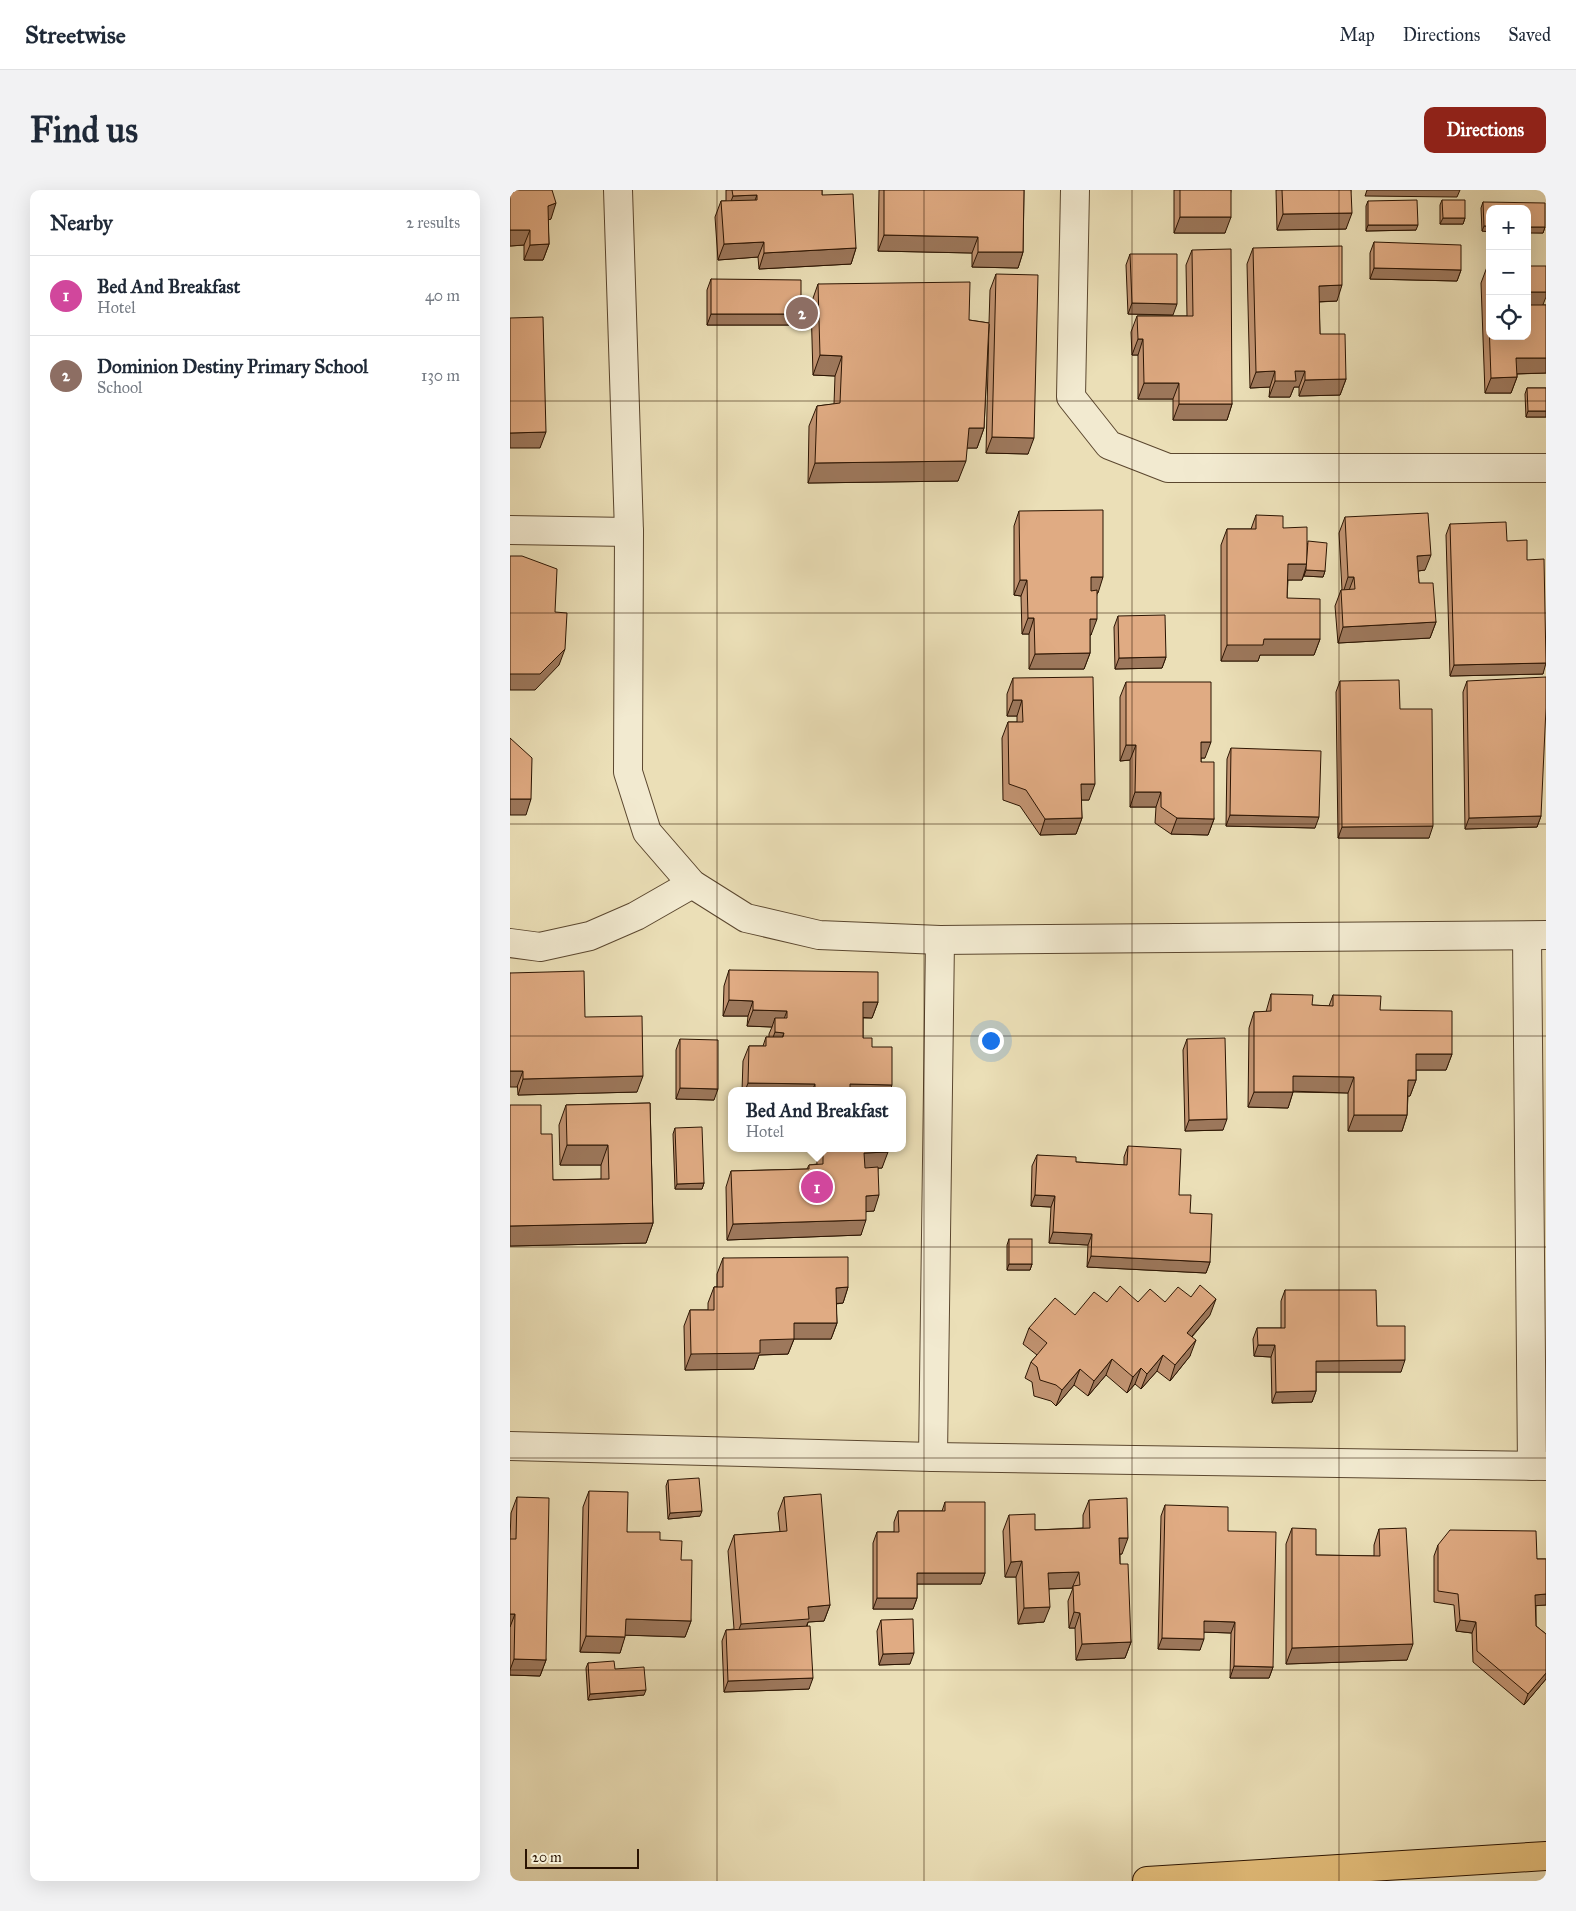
<!DOCTYPE html>
<meta charset="utf-8">
<style>
body{margin:0;font-family:"IM FELL Great Primer",serif;background:#f2f2f3;color:#1f2937}
.controls{position:absolute;right:15px;top:15px;display:grid;overflow:hidden;border-radius:10px;box-shadow:0 5px 20px #0002}
.controls button{width:45px;height:45px;display:grid;place-items:center;padding:0;border:0;border-bottom:1px solid #e0e1e3;background:#fff;color:#1f2937;font:25px sans-serif}
.scale{position:absolute;left:15px;bottom:12px;width:114px;box-sizing:border-box;padding-left:5px;border:2px solid #2b1402;border-top:0;font-size:14px;line-height:18px;white-space:nowrap;color:#2b1402;-webkit-text-stroke:4px #f2ead0;paint-order:stroke}
.you{position:absolute;left:480px;top:850px;width:18px;height:18px;margin:-12px;border:4px solid #fff;border-radius:50%;background:#1a73e8;box-shadow:0 0 0 8px #1a73e833}
.badge{display:grid;place-items:center;width:32px;height:32px;border-radius:50%;background:#8f2418;color:#fff;font-size:16px;font-weight:700}
.pin{position:absolute;translate:-50% -50%;border:2px solid #fff;box-shadow:0 1px 5px #0006}
.popup{position:absolute;left:218px;top:897px;width:178px;height:65px;box-sizing:border-box;display:grid;place-content:center;border-radius:10px;background:#fff;filter:drop-shadow(0 1px 4px #0005);font-size:16px;white-space:nowrap;color:#747a83}
.popup b{font-size:19px;color:#1f2937}
.popup::after{content:'';position:absolute;left:50%;top:100%;margin-left:-10px;border:10px solid transparent;border-top-color:#fff}
.list{margin:0;padding:0;list-style:none}
h2{display:flex;justify-content:space-between;align-items:center;height:65px;margin:0;padding:0 20px;font-size:21px}
h2 small{font-size:16px;font-weight:400;color:#747a83}
.list li{display:grid;grid-template-columns:32px 1fr auto;gap:15px;align-items:center;box-sizing:border-box;height:80px;padding:0 20px;border-top:1px solid #e0e1e3}
.list b{display:block;font-size:19px;white-space:nowrap}
.list p{margin:0;font-size:16px;white-space:nowrap;color:#747a83}
.list em{font-size:16px;font-style:normal;color:#747a83}
.icon{flex:none;width:28px;height:28px;fill:none;stroke:currentColor;stroke-width:2;stroke-linecap:round;stroke-linejoin:round}
.map{position:relative;flex:none;width:1036px;height:1691px;overflow:hidden;border-radius:10px}
header{display:flex;align-items:center;gap:30px;box-sizing:border-box;height:70px;padding:0 25px;background:#fff;border-bottom:1px solid #e0e1e3}
header strong{font-size:24px}
nav{display:flex;gap:28px;margin-inline-start:auto;font-size:18px}
.intro{display:flex;align-items:center;justify-content:space-between;box-sizing:border-box;height:120px;padding:0 30px}
h1{margin:0;font-size:35px}
.button{padding:12px 22px;border-radius:10px;background:#8f2418;color:#fff;font-size:18px;font-weight:700}
main{display:flex;gap:30px;padding:0 30px}
aside{flex:1;background:#fff;border-radius:10px;box-shadow:0 5px 20px #0002}
.map>svg:first-child{display:block}
.lines{fill:none;stroke-linecap:round;stroke-linejoin:round}
.street-casing{stroke:#5b472f;stroke-width:30}
.highway-casing{stroke:#2b1402;stroke-width:30}
.street{stroke:#f2ead0;stroke-width:28}
.highway{stroke:#e6c07c;stroke-width:28}
.wall{fill:#c19371;stroke:#2b1402}
.shaded-wall{fill:#9d785c;stroke:#2b1402}
.building{fill:#e0ab83;stroke:#2b1402}
.grid{fill:none;stroke:#2b1402;stroke-width:1;stroke-opacity:0.55}
</style>
<header>
<strong>Streetwise</strong>
<nav><a>Map</a><a>Directions</a><a>Saved</a></nav>
</header>
<div class="intro"><h1>Find us</h1><a class="button">Directions</a></div>
<main>
<aside>
<h2>Nearby<small>2 results</small></h2>
<ul class="list">
<li><span class="badge" style="background:#d1479c">1</span><div><b>Bed And Breakfast</b><p>Hotel</p></div><em>40 m</em></li>
<li><span class="badge" style="background:#8d6e63">2</span><div><b>Dominion Destiny Primary School</b><p>School</p></div><em>130 m</em></li>
</ul>
</aside>
<div class="map">
<svg width="1036" height="1691" viewBox="0 0 1036 1691">
<rect width="100%" height="100%" fill="#ebdfb7"/>
<filter id="stains"><feTurbulence type="fractalNoise" baseFrequency=".004" numOctaves="4"/><feColorMatrix values="0 0 0 0 .2 0 0 0 0 .09 0 0 0 0 .02 0 0 0 .5 -.17"/></filter>
<radialGradient id="worn" r=".72"><stop offset=".6" stop-color="#630" stop-opacity="0"/><stop offset="1" stop-color="#630" stop-opacity=".3"/></radialGradient>
<g class="lines">
<defs>
<g id="street">
<polyline points="108,0 119,342 118,582 137,642 182,694 236,728 309,745 430,750 1036,745"/>
<polyline points="565,0 561,207 599,255 658,278 1036,278"/>
<polyline points="0,340 119,342"/>
<polyline points="1017,746 1022,1276"/>
<polyline points="0,753 30,757 80,746 126,726 182,694"/>
<polyline points="0,1256 423,1267 1036,1276"/>
<polyline points="423,1267 430,750"/>
</g>
<polyline id="highway" points="637,1691 1036,1666"/>
</defs>
<use href="#street" class="street-casing"/>
<use href="#highway" class="highway-casing"/>
<use href="#street" class="street"/>
<use href="#highway" class="highway"/>
</g>
<g class="wall">
<polygon points="0,0 41,29 38,30 39,54 33,70 14,70 14,55 0,56"/>
<polygon points="216,0 312,0 312,5 346,58 341,74 249,79 248,67 208,70 205,27 211,11 216,11"/>
<polygon points="369,0 514,0 513,62 508,78 462,77 462,63 368,61"/>
<polygon points="664,0 721,0 715,43 664,43"/>
<polygon points="766,0 841,0 836,39 767,40"/>
<polygon points="932,10 955,28 953,34 930,34 930,15"/>
<polygon points="858,11 906,40 856,41 856,16"/>
<polygon points="973,12 1035,37 1033,43 972,41 971,18"/>
<polygon points="864,52 951,80 947,91 860,89 860,63"/>
<polygon points="743,58 827,111 809,112 810,144 836,189 830,205 789,206 789,197 784,197 780,207 759,207 760,197 740,198 737,74"/>
<polygon points="682,60 722,214 717,230 663,230 663,209 628,209 628,165 622,165 621,142 627,126 677,126 676,75"/>
<polygon points="620,64 663,125 618,124 616,75"/>
<polygon points="977,77 1033,115 1036,115 1036,183 1007,184 1007,187 1001,203 975,203 971,93"/>
<polygon points="486,84 518,264 476,263 479,134 474,238 467,258 457,258 448,291 298,293 299,236 307,216 324,214 325,186 303,185 301,114 308,94 459,130 479,133 480,100"/>
<polygon points="201,89 291,124 287,135 197,135 197,100"/>
<polygon points="1017,198 1036,198 1036,227 1016,227 1015,204"/>
<polygon points="509,321 588,403 587,403 581,445 580,445 580,463 574,479 519,479 519,444 512,444 511,406 504,405 504,336"/>
<polygon points="746,325 773,338 797,353 815,381 813,387 794,386 795,382 792,390 778,390 777,408 810,449 804,465 750,465 748,471 711,471 711,355 717,339 741,339"/>
<polygon points="835,327 915,380 908,381 909,393 926,432 920,448 828,453 825,416 831,400 832,400 829,343"/>
<polygon points="940,334 997,351 1017,370 1033,484 940,486 936,345"/>
<polygon points="608,426 656,467 652,478 605,479 604,437"/>
<polygon points="503,488 579,610 571,610 572,628 566,644 530,645 510,616 493,610 492,548 498,532 507,532 507,526 497,526 497,504"/>
<polygon points="830,491 890,519 919,648 828,648 826,502"/>
<polygon points="957,491 1031,626 1027,637 955,639 953,502"/>
<polygon points="616,492 695,568 691,568 691,572 704,629 698,645 661,644 645,633 646,617 620,617 620,570 610,571 610,507"/>
<polygon points="721,558 805,638 716,636 717,569"/>
<polygon points="219,780 368,812 362,828 353,828 353,848 362,857 380,901 232,901 233,871 239,856 253,856 256,847 259,847 259,844 262,837 237,836 238,826 213,826 214,796"/>
<polygon points="0,783 75,827 127,902 8,905"/>
<polygon points="761,804 802,815 819,816 823,805 870,820 942,864 936,880 906,880 906,890 900,906 898,906 897,925 892,941 838,941 838,903 783,902 778,918 738,917 739,838 744,822 756,822"/>
<polygon points="170,849 204,910 166,909 166,860"/>
<polygon points="677,849 713,940 675,941 673,860"/>
<polygon points="140,913 143,1033 136,1053 0,1056 31,944 43,990 91,989 91,975 50,975 49,935 56,915"/>
<polygon points="165,938 194,993 192,999 165,999 163,944"/>
<polygon points="618,956 669,1005 680,1023 700,1072 696,1083 577,1077 578,1055 539,1053 541,1017 521,1016 522,976 527,965 566,972 614,975 614,967"/>
<polygon points="306,958 377,958 372,978 368,978 364,1021 356,1021 351,1045 217,1050 216,997 221,981 297,979 299,975 307,974"/>
<polygon points="499,1049 522,1074 520,1080 497,1080 497,1055"/>
<polygon points="213,1068 338,1097 333,1113 326,1114 327,1133 321,1149 284,1149 278,1164 249,1165 244,1179 175,1180 174,1136 180,1120 198,1120 198,1113 204,1097 207,1097 207,1084"/>
<polygon points="775,1100 867,1136 891,1182 806,1182 806,1201 802,1212 762,1213 761,1167 744,1166 743,1149 747,1138 771,1138 771,1111"/>
<polygon points="597,1112 655,1112 700,1125 682,1147 680,1166 660,1191 647,1181 631,1199 625,1194 617,1203 596,1185 578,1206 564,1195 546,1216 541,1211 524,1206 522,1192 515,1188 521,1172 527,1165 513,1154 519,1138 565,1125"/>
<polygon points="158,1290 190,1326 158,1329 156,1296"/>
<polygon points="79,1301 117,1342 150,1350 171,1370 181,1431 175,1447 115,1445 110,1463 70,1462 73,1317"/>
<polygon points="7,1307 36,1470 30,1486 0,1485 0,1349 1,1323"/>
<polygon points="274,1307 320,1415 314,1431 298,1432 297,1437 299,1499 214,1502 212,1451 216,1440 224,1439 218,1361 224,1345 270,1342 268,1323"/>
<polygon points="579,1310 612,1364 610,1364 610,1374 621,1452 615,1468 566,1470 565,1438 559,1438 558,1411 563,1398 539,1399 534,1432 508,1434 506,1387 495,1387 493,1341 499,1325 525,1340 573,1338 573,1325"/>
<polygon points="435,1312 475,1383 471,1394 407,1394 407,1408 403,1419 363,1419 363,1353 367,1342 384,1342 384,1332 388,1321 432,1321"/>
<polygon points="655,1315 718,1341 763,1477 759,1488 720,1488 721,1443 694,1442 690,1460 648,1459 651,1326"/>
<polygon points="782,1338 806,1365 864,1366 864,1355 869,1339 897,1470 776,1474 776,1354"/>
<polygon points="928,1355 1027,1369 1036,1369 1036,1415 1026,1415 1026,1436 1036,1444 1036,1489 1014,1515 963,1472 962,1443 946,1441 944,1415 924,1412 924,1366"/>
<polygon points="371,1430 400,1474 369,1475 367,1441"/>
<polygon points="78,1473 105,1479 134,1505 78,1510 76,1478"/>
</g>
<g class="shaded-wall">
<polygon points="857,0 950,0 947,7 855,6"/>
<polygon points="247,5 241,21 217,22 223,6"/>
<polygon points="46,13 41,29 32,32 38,16"/>
<polygon points="842,23 836,39 767,40 773,24"/>
<polygon points="670,27 721,27 715,43 664,43"/>
<polygon points="933,28 955,28 953,34 930,34"/>
<polygon points="858,35 908,35 906,40 856,41"/>
<polygon points="974,36 980,36 980,42 972,41"/>
<polygon points="1017,37 1035,37 1033,43 1017,43"/>
<polygon points="0,40 20,40 14,55 0,56"/>
<polygon points="374,45 468,47 462,63 368,61"/>
<polygon points="254,52 248,67 208,70 214,54"/>
<polygon points="39,54 33,70 14,70 20,55"/>
<polygon points="346,58 341,74 249,79 254,63"/>
<polygon points="468,62 513,62 508,78 462,77"/>
<polygon points="864,78 951,80 947,91 860,89"/>
<polygon points="832,95 827,111 803,112 809,96"/>
<polygon points="1017,102 1036,102 1036,107 1032,117 1017,118"/>
<polygon points="622,113 667,114 663,125 618,124"/>
<polygon points="201,124 291,124 287,135 197,135"/>
<polygon points="628,149 633,149 628,165 622,165"/>
<polygon points="310,165 332,166 325,186 303,185"/>
<polygon points="1006,168 1036,168 1036,183 1000,184"/>
<polygon points="765,181 760,197 740,198 746,182"/>
<polygon points="785,181 795,181 789,197 784,197 780,207 759,207 765,191"/>
<polygon points="1007,187 1001,203 975,203 981,188"/>
<polygon points="836,189 830,205 789,206 795,190"/>
<polygon points="634,193 669,193 663,209 628,209"/>
<polygon points="669,214 722,214 717,230 663,230"/>
<polygon points="1018,221 1036,221 1036,227 1016,227"/>
<polygon points="459,238 474,238 467,258 451,258"/>
<polygon points="36,242 30,258 0,258 0,243"/>
<polygon points="482,247 524,248 518,264 476,263"/>
<polygon points="456,271 448,291 298,293 305,273"/>
<polygon points="921,365 915,380 901,382 907,366"/>
<polygon points="778,374 797,374 792,390 772,390"/>
<polygon points="796,380 815,381 813,387 794,386"/>
<polygon points="581,387 593,387 588,403 575,403"/>
<polygon points="838,387 844,387 838,403 833,403"/>
<polygon points="510,390 517,390 511,406 504,405"/>
<polygon points="518,428 524,428 519,444 512,444"/>
<polygon points="580,429 587,429 581,445 574,445"/>
<polygon points="926,432 920,448 828,453 833,437"/>
<polygon points="754,449 810,449 804,465 750,465 748,471 711,471 717,455"/>
<polygon points="55,459 49,475 25,500 0,500 0,484"/>
<polygon points="580,463 574,479 519,479 525,464"/>
<polygon points="656,467 652,478 605,479 609,468"/>
<polygon points="1036,473 1033,484 940,486 944,475"/>
<polygon points="503,510 512,510 507,526 497,526"/>
<polygon points="691,552 701,552 695,568 686,568"/>
<polygon points="616,555 626,555 620,570 610,571"/>
<polygon points="571,594 585,594 579,610 565,610"/>
<polygon points="625,602 651,602 646,617 620,617"/>
<polygon points="0,609 21,609 16,625 0,625"/>
<polygon points="720,625 809,627 805,638 716,636"/>
<polygon points="1031,626 1027,637 955,639 959,628"/>
<polygon points="572,628 566,644 530,645 535,629"/>
<polygon points="667,628 704,629 698,645 661,644"/>
<polygon points="923,636 919,648 828,648 832,637"/>
<polygon points="219,810 243,811 238,826 213,826"/>
<polygon points="353,812 368,812 362,828 347,827"/>
<polygon points="243,820 277,821 271,837 265,828 262,837 237,836"/>
<polygon points="265,842 274,843 268,858 259,858"/>
<polygon points="906,864 942,864 936,880 900,880"/>
<polygon points="0,881 13,881 7,897 0,897"/>
<polygon points="133,886 127,902 8,905 13,889"/>
<polygon points="783,886 844,887 838,903 778,901"/>
<polygon points="898,890 906,890 900,906 892,906"/>
<polygon points="238,893 305,894 302,901 235,901"/>
<polygon points="340,894 382,895 380,901 304,901 305,898"/>
<polygon points="170,898 208,899 204,910 166,909"/>
<polygon points="744,902 783,902 778,918 738,917"/>
<polygon points="844,925 897,925 892,941 838,941"/>
<polygon points="717,929 713,940 675,941 679,930"/>
<polygon points="57,955 98,955 91,975 50,975"/>
<polygon points="378,962 372,978 348,979 354,963"/>
<polygon points="194,993 192,999 165,999 167,994"/>
<polygon points="369,1005 364,1021 350,1022 356,1006"/>
<polygon points="525,1005 545,1006 541,1017 521,1016"/>
<polygon points="356,1030 351,1045 217,1050 223,1034"/>
<polygon points="143,1033 136,1053 0,1056 0,1036"/>
<polygon points="543,1042 582,1044 578,1055 539,1053"/>
<polygon points="581,1066 700,1072 696,1083 577,1077"/>
<polygon points="499,1074 522,1074 520,1080 497,1080"/>
<polygon points="338,1097 333,1113 320,1114 326,1098"/>
<polygon points="706,1109 700,1125 671,1159 677,1143"/>
<polygon points="284,1133 327,1133 321,1149 284,1149 278,1164 249,1165 244,1179 175,1180 181,1164 250,1150"/>
<polygon points="686,1150 680,1166 660,1191 665,1175"/>
<polygon points="748,1155 765,1155 761,1167 744,1166"/>
<polygon points="653,1165 647,1181 631,1199 637,1184"/>
<polygon points="602,1169 596,1185 578,1206 584,1191"/>
<polygon points="895,1170 891,1182 802,1182 806,1171"/>
<polygon points="631,1178 625,1194 617,1203 623,1187"/>
<polygon points="570,1179 564,1195 546,1216 552,1200"/>
<polygon points="806,1201 802,1212 762,1213 766,1202"/>
<polygon points="192,1321 190,1326 158,1329 160,1323"/>
<polygon points="609,1348 618,1348 612,1364 603,1364"/>
<polygon points="512,1371 506,1387 495,1387 501,1372"/>
<polygon points="569,1382 562,1398 533,1399 538,1383"/>
<polygon points="407,1383 475,1383 471,1394 403,1394"/>
<polygon points="1036,1404 1036,1415 1021,1416 1025,1405"/>
<polygon points="367,1408 407,1408 403,1419 363,1419"/>
<polygon points="320,1415 314,1431 298,1432 293,1445 225,1450 231,1434 298,1417"/>
<polygon points="540,1417 534,1432 508,1434 514,1418"/>
<polygon points="564,1422 570,1423 565,1438 559,1438"/>
<polygon points="0,1424 5,1424 0,1437"/>
<polygon points="116,1429 181,1431 175,1447 110,1445"/>
<polygon points="950,1430 966,1432 962,1443 946,1441"/>
<polygon points="694,1431 725,1432 721,1443 690,1442"/>
<polygon points="76,1446 115,1447 110,1463 70,1462"/>
<polygon points="652,1448 694,1449 690,1460 648,1459"/>
<polygon points="621,1452 615,1468 566,1470 572,1454"/>
<polygon points="903,1454 897,1470 776,1474 782,1458"/>
<polygon points="404,1463 400,1474 369,1475 373,1464"/>
<polygon points="4,1469 36,1470 30,1486 0,1485 0,1480"/>
<polygon points="724,1476 763,1477 759,1488 720,1488"/>
<polygon points="1036,1483 1036,1489 1014,1515 1018,1504"/>
<polygon points="303,1488 299,1499 214,1502 218,1491"/>
<polygon points="136,1500 134,1505 78,1510 80,1504"/>
</g>
<g class="building">
<polygon points="0,0 42,0 46,13 38,16 39,54 20,55 20,40 0,40"/>
<polygon points="222,0 312,0 312,5 343,4 346,58 254,63 254,52 214,54 211,11 247,10 247,5 223,6"/>
<polygon points="374,0 514,0 513,62 468,62 468,47 374,45"/>
<rect x="670" y="0" width="51" height="27"/>
<polygon points="772,0 841,0 842,23 773,24"/>
<polygon points="907,10 908,35 858,35 858,11"/>
<polygon points="932,10 955,10 955,28 933,28"/>
<polygon points="973,12 1035,13 1035,37 1017,37 1017,19 980,19 980,36 974,36"/>
<polygon points="864,52 951,55 951,80 864,78"/>
<polygon points="832,56 832,95 809,96 810,144 835,144 836,189 795,190 795,181 785,181 786,191 765,191 765,181 746,182 743,58"/>
<polygon points="721,59 722,214 669,214 669,193 634,193 633,149 628,149 627,126 683,126 682,60"/>
<polygon points="620,64 667,64 667,114 622,113"/>
<rect x="1017" y="76" width="19" height="26"/>
<polygon points="977,77 980,77 980,146 1017,146 1017,115 1036,115 1036,168 1006,168 1007,187 981,188"/>
<polygon points="486,84 528,85 524,248 482,247"/>
<polygon points="201,89 291,90 291,124 201,124"/>
<polygon points="460,92 459,130 479,133 474,238 459,238 456,271 305,273 307,216 330,213 332,166 310,165 308,94"/>
<polygon points="33,127 36,242 0,243 0,128"/>
<polygon points="1017,198 1036,198 1036,221 1018,221"/>
<polygon points="593,320 593,387 581,387 581,401 587,400 587,429 580,429 580,463 525,464 524,428 518,428 517,390 510,390 509,321"/>
<polygon points="918,323 921,365 907,366 909,393 923,393 926,432 833,437 831,400 845,399 844,387 838,387 835,327"/>
<polygon points="746,325 773,326 773,338 797,337 797,374 778,374 777,408 810,409 810,449 754,449 753,455 717,455 717,339 746,339"/>
<polygon points="996,332 997,351 1017,350 1017,370 1034,369 1036,473 944,475 940,334"/>
<polygon points="798,351 817,353 815,381 796,380"/>
<polygon points="0,366 12,366 47,379 45,422 57,423 55,459 30,484 0,484"/>
<polygon points="655,425 656,467 609,468 608,426"/>
<polygon points="583,487 585,594 571,594 572,628 535,629 516,600 499,594 498,532 513,532 512,510 503,510 503,488"/>
<polygon points="1036,487 1036,518 1031,626 959,628 957,491"/>
<polygon points="889,490 890,519 922,519 923,636 832,637 830,491"/>
<polygon points="616,492 701,492 701,552 691,552 691,572 704,572 704,629 667,628 651,617 651,602 625,602 626,555 616,555"/>
<polygon points="0,548 22,568 21,609 0,609"/>
<polygon points="721,558 811,561 809,627 720,625"/>
<polygon points="219,780 368,782 368,812 353,812 353,848 362,848 362,857 382,857 382,895 340,894 340,899 305,898 305,894 238,893 239,856 256,856 256,847 273,847 274,843 265,842 265,828 277,828 277,821 243,820 243,811 219,810"/>
<polygon points="74,781 75,827 132,826 133,886 13,889 13,881 0,881 0,783"/>
<polygon points="761,804 803,805 802,815 823,816 823,805 871,806 870,820 942,821 942,864 906,864 906,890 898,890 897,925 844,925 844,887 783,886 783,902 744,902 744,822 761,821"/>
<polygon points="715,848 717,929 679,930 677,849"/>
<polygon points="170,849 208,850 208,899 170,898"/>
<polygon points="140,913 143,1033 0,1036 0,915 31,915 31,944 42,944 43,990 99,989 98,955 57,955 56,915"/>
<polygon points="192,937 194,993 167,994 165,938"/>
<polygon points="618,956 671,959 669,1005 681,1005 680,1023 702,1024 700,1072 581,1066 582,1044 543,1042 545,1006 525,1005 527,965 566,967 566,972 617,975"/>
<polygon points="313,958 377,958 378,962 354,963 355,978 368,977 369,1005 356,1006 356,1030 223,1034 221,981 299,979 299,975 313,974"/>
<rect x="499" y="1049" width="23" height="25"/>
<polygon points="338,1067 338,1097 326,1098 327,1133 284,1133 284,1149 250,1150 250,1163 181,1164 180,1120 204,1120 204,1097 213,1097 213,1068"/>
<polygon points="690,1095 706,1109 677,1143 686,1150 665,1175 653,1165 637,1184 631,1178 623,1187 602,1169 584,1191 570,1179 552,1200 546,1195 530,1190 527,1177 521,1172 537,1153 519,1138 545,1108 565,1125 584,1102 597,1112 610,1096 628,1112 640,1099 655,1112 668,1097 681,1107"/>
<polygon points="775,1100 866,1100 867,1136 895,1136 895,1170 806,1171 806,1201 766,1202 765,1155 748,1155 747,1138 775,1138"/>
<polygon points="189,1288 192,1321 160,1323 158,1290"/>
<polygon points="79,1301 118,1302 117,1342 150,1342 150,1350 172,1351 171,1370 182,1370 181,1431 116,1429 115,1447 76,1446"/>
<polygon points="311,1304 320,1415 298,1417 299,1429 231,1434 224,1345 277,1341 274,1307"/>
<polygon points="7,1307 39,1308 36,1470 4,1469 5,1424 0,1424 0,1349 6,1349"/>
<polygon points="617,1308 618,1348 609,1348 610,1374 618,1374 621,1452 572,1454 570,1423 564,1422 563,1396 570,1395 569,1382 538,1383 540,1417 514,1418 512,1371 501,1372 499,1325 525,1324 525,1340 580,1338 579,1310"/>
<polygon points="435,1312 475,1312 475,1383 407,1383 407,1408 367,1408 367,1342 389,1342 388,1321 435,1321"/>
<polygon points="655,1315 718,1317 718,1341 766,1342 763,1477 724,1476 725,1432 694,1431 694,1449 652,1448"/>
<polygon points="782,1338 806,1339 806,1365 870,1366 869,1339 896,1338 903,1454 782,1458"/>
<polygon points="940,1340 1026,1341 1027,1369 1036,1369 1036,1404 1025,1405 1026,1436 1036,1444 1036,1483 1018,1504 967,1461 966,1432 950,1430 948,1404 928,1401 928,1355"/>
<polygon points="403,1429 404,1463 373,1464 371,1430"/>
<polygon points="300,1436 303,1488 218,1491 216,1440"/>
<polygon points="104,1471 105,1479 134,1477 136,1500 80,1504 78,1473"/>
</g>
<path class="grid" d="M207,0V1691M414,0V1691M622,0V1691M829,0V1691M0,211H1036M0,423H1036M0,634H1036M0,846H1036M0,1057H1036M0,1268H1036M0,1480H1036"/>
<rect width="100%" height="100%" filter="url(#stains)"/>
<rect width="100%" height="100%" fill="url(#worn)"/>
</svg>
<div class="controls">
<button>+</button>
<button>−</button>
<button><svg class="icon" aria-label="locate" viewBox="0 0 24 24"><circle cx="12" cy="12" r="6"/><path d="M12 2v4M12 18v4M2 12h4M18 12h4"/></svg></button>
</div>
<div class="scale">20 m</div>
<div class="you"></div>
<div class="pin badge" style="left:307px;top:997px;background:#d1479c">1</div>
<div class="popup"><b>Bed And Breakfast</b>Hotel</div>
<div class="pin badge" style="left:292px;top:123px;background:#8d6e63">2</div>
</div>
</main>
